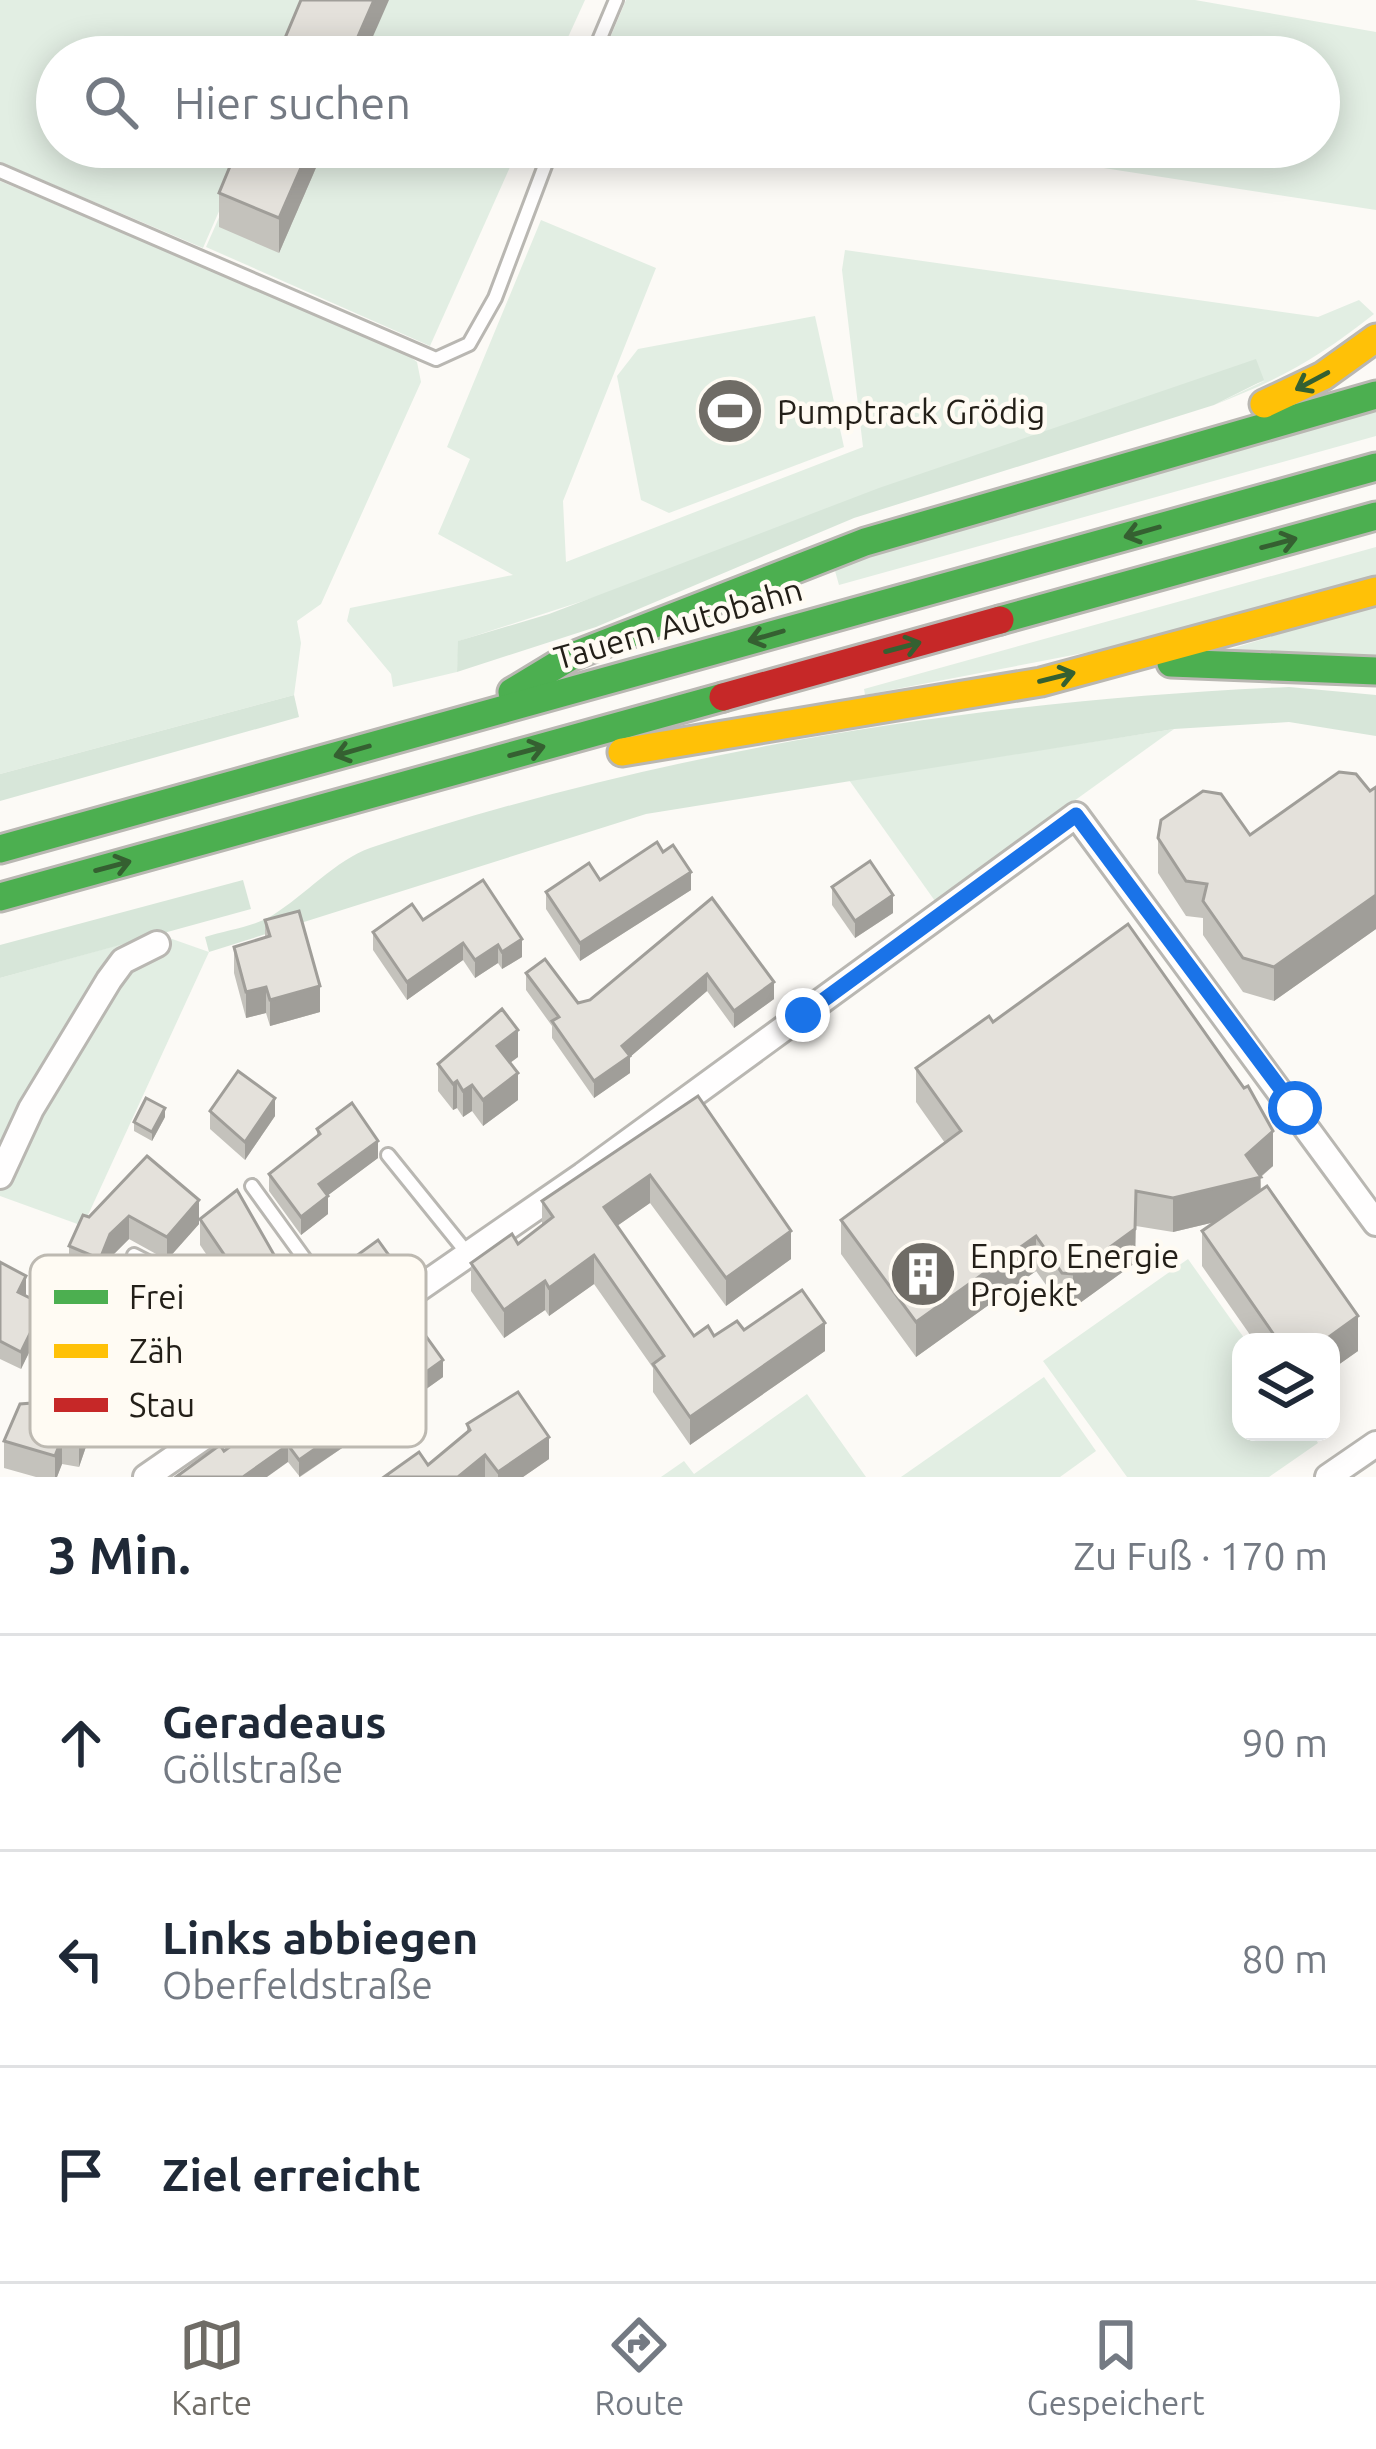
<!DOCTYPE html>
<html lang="de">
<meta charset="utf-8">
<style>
body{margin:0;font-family:Ubuntu,sans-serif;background:#f6f6f7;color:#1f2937}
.controls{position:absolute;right:36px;bottom:36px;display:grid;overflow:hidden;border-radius:24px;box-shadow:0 6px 30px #0003}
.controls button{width:108px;height:108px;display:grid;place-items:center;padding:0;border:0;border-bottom:3px solid #e0e1e3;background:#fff;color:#1f2937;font:60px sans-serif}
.stop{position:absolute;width:36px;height:36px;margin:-27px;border:9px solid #1a73e8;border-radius:50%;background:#fff}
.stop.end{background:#1a73e8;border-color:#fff;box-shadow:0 3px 12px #0008}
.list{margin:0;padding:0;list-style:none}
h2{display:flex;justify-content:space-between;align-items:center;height:156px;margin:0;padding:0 48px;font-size:51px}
h2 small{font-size:39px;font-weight:400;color:#747a83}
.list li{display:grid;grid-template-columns:78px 1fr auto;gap:36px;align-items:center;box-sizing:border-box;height:216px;padding:0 48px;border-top:3px solid #e0e1e3}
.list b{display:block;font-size:45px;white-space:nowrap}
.list p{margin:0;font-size:39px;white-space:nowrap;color:#747a83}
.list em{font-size:39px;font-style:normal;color:#747a83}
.icon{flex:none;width:66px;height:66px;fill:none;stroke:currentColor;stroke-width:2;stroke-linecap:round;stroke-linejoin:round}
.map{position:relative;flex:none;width:1376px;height:1477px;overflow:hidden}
.search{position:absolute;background:#fff;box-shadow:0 6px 30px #0003;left:36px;right:36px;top:36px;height:132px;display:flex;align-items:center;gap:30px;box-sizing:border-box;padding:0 42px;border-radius:66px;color:#747a83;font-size:45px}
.sheet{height:804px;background:#fff}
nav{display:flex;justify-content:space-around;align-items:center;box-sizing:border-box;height:168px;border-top:3px solid #e0e1e3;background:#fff;font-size:33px;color:#747a83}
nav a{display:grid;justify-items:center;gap:6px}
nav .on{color:#6f6c66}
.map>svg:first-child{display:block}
.green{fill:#e2eee3}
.forest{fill:#d7e6d9}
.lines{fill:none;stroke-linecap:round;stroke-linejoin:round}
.lane-casing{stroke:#b9b7b2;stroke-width:18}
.street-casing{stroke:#b9b7b2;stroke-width:30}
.fast-casing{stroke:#b9b7b2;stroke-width:33}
.slow-casing{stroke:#b9b7b2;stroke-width:33}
.jam-casing{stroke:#b9b7b2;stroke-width:33}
.lane{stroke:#fffefe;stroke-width:12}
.street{stroke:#fffefe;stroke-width:24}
.fast{stroke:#4caf50;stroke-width:27}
.slow{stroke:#ffc107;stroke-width:27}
.jam{stroke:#c62828;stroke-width:27}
.wall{fill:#c4c2bc}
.shaded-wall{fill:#a09e99}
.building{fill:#e4e1db;stroke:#a09e99;stroke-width:3}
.oneway{stroke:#356031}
.route{stroke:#1a73e8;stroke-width:15}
.labels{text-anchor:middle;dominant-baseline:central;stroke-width:9;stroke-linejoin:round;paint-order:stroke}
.poi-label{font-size:33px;fill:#231f18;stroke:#fffbf3;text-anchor:start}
.street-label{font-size:33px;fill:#231f18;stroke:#fffbf3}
.key{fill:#fffbf3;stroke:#bdb9b1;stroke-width:3}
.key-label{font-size:33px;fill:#231f18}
</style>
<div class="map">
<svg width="1376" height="1477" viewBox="0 0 1376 1477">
<rect width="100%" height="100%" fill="#fcfaf6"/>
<g class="green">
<polygon points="0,0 310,0 286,57 57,57 57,147 247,147 203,248 0,162"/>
<polygon points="315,0 585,0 559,57 290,57"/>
<polygon points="626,0 1195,0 1376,32 1376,210 968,147 1319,147 1319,57 602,57"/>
<polygon points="250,147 519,147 430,346 206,247"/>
<polygon points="0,181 397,347 417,362 421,382 321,604 297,621 301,643 294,695 0,774"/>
<path d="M541,220L656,268L563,501L566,562L863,447L842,270L845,250L1318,317L1359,300L1374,314C1320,357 1279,380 1214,405L1264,381L459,641L457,672L393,687L391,674L347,621L350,608L513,575L438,534L470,459L447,447Z"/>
<polygon points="815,316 844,447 669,513 641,500 617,376 638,349"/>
<polygon points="1376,407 1376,436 839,585 833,564"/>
<polygon points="1376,547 1376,578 1162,638 865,695 864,689"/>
<polygon points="1376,604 1376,657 1221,652"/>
<polygon points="1174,729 935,901 849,780"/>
<polygon points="158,934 209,952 83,1226 0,1196 0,978"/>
<polygon points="1188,1259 1247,1342 1241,1342 1241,1432 1311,1432 1318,1443 1269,1477 1127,1477 1043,1361"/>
<polygon points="1044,1377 1096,1451 1060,1477 901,1477"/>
<polygon points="807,1394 866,1477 661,1477 684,1461 694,1474"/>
</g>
<g class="forest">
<polygon points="1256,359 1264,380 1214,405 854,518 596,627 457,672 458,641 549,614 879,488"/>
<path d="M1289,687L1376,695V736L1289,722L1174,729L646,814L209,952L205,937C226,930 254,927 273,915C305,895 336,860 370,848C664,750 980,700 1289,687Z"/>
<polygon points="294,695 299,717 0,801 0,774"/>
<polygon points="243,880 251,909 0,978 0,945"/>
</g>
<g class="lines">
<defs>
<g id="lane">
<polyline points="592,57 616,0"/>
<polyline points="0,171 436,359 469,344 495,298 552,147"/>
<polyline points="388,1155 468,1254"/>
<polyline points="252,1186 356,1330"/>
<polyline points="134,1255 220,1299 284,1379"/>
</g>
<g id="street">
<polyline points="0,1176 31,1109 109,980 123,961 157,944"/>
<polyline points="146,1477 583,1175 1076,815 1376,1223"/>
<polyline points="1328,1477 1376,1444"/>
</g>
<g id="fast">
<polyline points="1000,620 1376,516"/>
<polyline points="1171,663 1376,671"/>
<polyline points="512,692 570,657 865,542 1376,395"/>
<polyline points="0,849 1376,467"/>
<polyline points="0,897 723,697"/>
</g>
<g id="slow">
<polyline points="1264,404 1323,376 1376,338"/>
<polyline points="622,752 1041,682 1376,591"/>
</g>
<polyline id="jam" points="723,697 1000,620"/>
</defs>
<use href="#lane" class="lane-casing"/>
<use href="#street" class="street-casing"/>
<use href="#fast" class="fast-casing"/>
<use href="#slow" class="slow-casing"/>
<use href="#jam" class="jam-casing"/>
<use href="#lane" class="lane"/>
<use href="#street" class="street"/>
<use href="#fast" class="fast"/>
<use href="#slow" class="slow"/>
<use href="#jam" class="jam"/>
</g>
<g class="wall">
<polygon points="238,147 325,147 279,253 219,227 219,193"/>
<polygon points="1376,787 1376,929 1274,1001 1243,992 1203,935 1203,918 1186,916 1158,873 1158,838 1250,835 1370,791"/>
<polygon points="483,880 522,957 502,969 498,963 475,978 463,960 407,1000 373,950 373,932 423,920"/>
<polygon points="600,880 691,890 580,961 546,909 546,892"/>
<polygon points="832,887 893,913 855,938 832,905"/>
<polygon points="712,898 774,999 734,1028 707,991 630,1057 630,1073 594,1098 552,1038 552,1026 526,990 526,973 578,1003 590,1000"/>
<polygon points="265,920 320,1012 270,1026 266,1013 246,1018 234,973 234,947 265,938"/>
<polygon points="993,1022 1273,1166 1261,1177 1261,1190 1358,1351 1331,1370 1331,1342 1255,1342 1202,1266 1202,1231 1215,1222 1173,1232 1136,1226 1135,1263 1073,1308 1062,1307 1036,1271 916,1357 841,1254 841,1220 945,1143 916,1102 916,1068"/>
<polygon points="518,1057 510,1063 518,1100 483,1126 472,1111 463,1117 457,1108 453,1110 438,1091 438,1064"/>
<polygon points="698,1096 791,1259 726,1306 650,1203 617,1226 694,1336 714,1336 744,1330 825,1351 690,1445 653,1392 653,1368 594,1284 549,1316 545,1310 504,1338 471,1291 471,1263 518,1244 542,1225 542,1201"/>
<polygon points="210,1111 275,1116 245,1160 210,1129"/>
<polygon points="165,1117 152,1141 134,1131 134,1122"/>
<polygon points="317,1129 378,1158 328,1195 328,1214 301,1235 269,1191 269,1174 317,1137"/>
<polygon points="147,1156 199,1224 167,1260 129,1239 110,1258 100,1282 69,1269 69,1246 89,1217"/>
<polygon points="200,1219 285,1301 251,1320 200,1245"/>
<polygon points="352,1259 398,1277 371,1296 352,1268"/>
<polygon points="0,1262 26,1294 25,1295 44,1322 21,1369 0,1359"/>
<polygon points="149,1296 199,1311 248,1368 236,1375 236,1384 152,1445 156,1417 154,1412 154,1396 192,1371 149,1312"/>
<polygon points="410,1314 443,1377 394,1412 381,1395 345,1422 348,1444 300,1477 288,1462 224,1451 319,1386"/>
<polygon points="100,1406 79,1467 62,1464 57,1477 36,1477 4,1468 4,1441"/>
<polygon points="467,1424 549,1459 523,1477 384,1477 428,1465 467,1432"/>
</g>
<g class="shaded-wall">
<polygon points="374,0 389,0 364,57 349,57"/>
<polygon points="310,147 325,147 279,253 279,218"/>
<polygon points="691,872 691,890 580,961 580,943"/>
<polygon points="893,895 893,913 855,938 855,921"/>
<polygon points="1376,895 1376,929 1274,1001 1274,967"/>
<polygon points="522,939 522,957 502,969 502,952"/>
<polygon points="463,943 463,960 407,1000 407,982"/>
<polygon points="498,945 498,963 475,978 475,960"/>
<polygon points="707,974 707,991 630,1057 630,1073 594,1098 594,1081 622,1046"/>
<polygon points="774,982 774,999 734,1028 734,1011"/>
<polygon points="320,986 320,1012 270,1026 270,1000"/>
<polygon points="266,987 266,1013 246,1018 246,992"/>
<polygon points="518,1030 518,1057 497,1072 497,1046"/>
<polygon points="518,1073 518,1100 483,1126 483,1100"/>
<polygon points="457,1081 457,1108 453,1110 453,1084"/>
<polygon points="472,1085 472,1111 463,1117 463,1091"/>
<polygon points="275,1098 275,1116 245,1160 245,1142"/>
<polygon points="165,1108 165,1117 152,1141 152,1132"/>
<polygon points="1273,1131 1273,1166 1260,1177 1261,1211 1173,1232 1173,1198 1246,1155"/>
<polygon points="378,1141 378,1158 319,1202 319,1184"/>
<polygon points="650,1175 650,1203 604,1235 604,1207"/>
<polygon points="1136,1191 1135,1263 1073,1308 1073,1274"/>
<polygon points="328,1196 328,1214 301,1235 301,1217"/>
<polygon points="199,1200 199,1224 167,1260 167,1237"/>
<polygon points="129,1216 129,1239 110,1258 100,1282 100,1259 110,1234"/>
<polygon points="791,1231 791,1259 726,1306 726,1278"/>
<polygon points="1036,1236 1036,1271 916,1357 916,1322"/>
<polygon points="594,1255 594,1284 549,1316 549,1288"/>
<polygon points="398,1268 398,1277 371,1296 371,1287"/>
<polygon points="285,1274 285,1301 251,1320 251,1294"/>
<polygon points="26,1276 26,1294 18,1310 18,1292"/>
<polygon points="545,1281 545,1310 504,1338 504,1310"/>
<polygon points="44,1305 44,1322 21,1369 21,1352"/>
<polygon points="1358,1316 1358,1351 1331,1370 1331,1342 1322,1342"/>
<polygon points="825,1323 825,1351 690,1445 690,1417"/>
<polygon points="248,1351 248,1368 236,1375 236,1384 152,1445 152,1428 232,1362"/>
<polygon points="443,1360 443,1377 394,1412 394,1395"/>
<polygon points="381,1378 381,1395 337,1428 337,1411"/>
<polygon points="100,1379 100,1406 79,1467 79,1441"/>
<polygon points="348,1426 348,1444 299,1477 299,1460"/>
<polygon points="549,1437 549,1459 523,1477 498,1477 498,1472"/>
<polygon points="62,1438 62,1464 57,1477 55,1477 55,1456"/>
<polygon points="288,1445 288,1462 267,1477 243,1477"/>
<polygon points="485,1455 485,1477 458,1477"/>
</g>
<g class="building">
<polygon points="301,0 374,0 349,57 277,57"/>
<polygon points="238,147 310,147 279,218 219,193"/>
<polygon points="1339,772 1356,774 1370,791 1376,787 1376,895 1274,967 1243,958 1203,901 1207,884 1186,881 1158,838 1161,820 1203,791 1221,794 1250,835"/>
<polygon points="657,842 663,852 673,845 691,872 580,943 546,892 589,863 600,880"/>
<polygon points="870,861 893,895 855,921 832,887"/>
<polygon points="483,880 522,939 502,952 498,945 475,960 463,943 407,982 373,932 412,904 423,920"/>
<polygon points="712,898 774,982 734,1011 707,974 622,1046 630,1056 594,1081 552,1021 559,1017 526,973 545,959 578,1003 590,1000"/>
<polygon points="299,911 320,986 270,1000 266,987 246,992 234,947 270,936 265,920"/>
<polygon points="1128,924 1244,1088 1248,1086 1273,1131 1246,1155 1261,1177 1173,1198 1136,1191 1135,1229 1073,1274 1062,1273 1036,1236 916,1322 841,1220 961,1131 916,1068 989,1016 993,1022"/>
<polygon points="502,1009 518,1030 497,1046 518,1073 483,1100 472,1085 463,1091 457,1081 453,1084 438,1064"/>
<polygon points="238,1071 275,1098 245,1142 210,1111"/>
<polygon points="698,1096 791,1231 726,1278 650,1175 604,1207 694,1336 708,1326 714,1336 737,1321 744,1330 802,1290 825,1323 690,1417 653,1364 664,1356 594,1255 549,1288 545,1281 504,1310 471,1263 512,1234 518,1244 553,1217 542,1201"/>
<polygon points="146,1098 165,1108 152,1132 134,1122"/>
<polygon points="352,1103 378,1141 319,1184 328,1196 301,1217 269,1174 320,1134 317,1129"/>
<polygon points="147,1156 199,1200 167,1237 129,1216 110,1234 100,1259 69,1246 83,1215 89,1217"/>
<polygon points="1267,1186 1358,1316 1322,1342 1279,1342 1202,1231"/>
<polygon points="237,1190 285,1274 251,1294 200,1219"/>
<polygon points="378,1240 398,1268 371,1287 352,1259"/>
<polygon points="0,1262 26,1276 18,1292 44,1305 21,1352 0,1341"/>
<polygon points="410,1314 443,1360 394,1395 381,1378 337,1411 348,1426 299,1460 288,1445 243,1477 176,1477 220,1445 224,1451 317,1382 319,1386"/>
<polygon points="52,1362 100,1379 79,1441 62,1438 55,1456 4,1441 20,1404 32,1403"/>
<polygon points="518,1392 549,1437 498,1472 485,1455 458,1477 384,1477 419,1452 428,1465 470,1430 467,1424"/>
</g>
<defs><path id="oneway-shaft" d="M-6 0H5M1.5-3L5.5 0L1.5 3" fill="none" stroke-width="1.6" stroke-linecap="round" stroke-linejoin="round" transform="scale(3)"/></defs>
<g class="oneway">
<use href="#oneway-shaft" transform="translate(1312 381) rotate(152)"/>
<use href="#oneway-shaft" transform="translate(1142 532) rotate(164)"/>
<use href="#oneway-shaft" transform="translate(1279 543) rotate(-15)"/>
<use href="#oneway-shaft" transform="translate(766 636) rotate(164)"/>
<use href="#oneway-shaft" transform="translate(903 647) rotate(-15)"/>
<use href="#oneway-shaft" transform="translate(1057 677) rotate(-14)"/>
<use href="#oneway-shaft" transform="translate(352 751) rotate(164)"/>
<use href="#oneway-shaft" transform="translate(527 751) rotate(-15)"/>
<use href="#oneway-shaft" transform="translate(113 866) rotate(-15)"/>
</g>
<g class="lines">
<polyline class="route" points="803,1015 1076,815 1295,1108"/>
</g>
<defs>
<symbol id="stadium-disc" viewBox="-11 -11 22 22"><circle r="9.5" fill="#6f6c66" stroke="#fffbf3"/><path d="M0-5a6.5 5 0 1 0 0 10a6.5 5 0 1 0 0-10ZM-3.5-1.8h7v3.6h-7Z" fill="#fff"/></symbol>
<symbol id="building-disc" viewBox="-11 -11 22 22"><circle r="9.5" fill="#6f6c66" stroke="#fffbf3"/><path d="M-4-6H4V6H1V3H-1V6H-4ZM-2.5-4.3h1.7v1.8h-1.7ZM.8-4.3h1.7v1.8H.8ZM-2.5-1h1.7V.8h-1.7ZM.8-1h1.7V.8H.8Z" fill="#fff"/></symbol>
</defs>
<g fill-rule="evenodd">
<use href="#stadium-disc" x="692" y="373" width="76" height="76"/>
<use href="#building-disc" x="885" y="1236" width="76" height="76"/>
</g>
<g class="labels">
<g class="poi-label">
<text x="777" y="411">Pumptrack Grödig</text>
<text x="970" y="1255">Enpro Energie<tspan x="970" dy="38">Projekt</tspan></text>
</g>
<g class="street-label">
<text transform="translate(678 623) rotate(-16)">Tauern Autobahn</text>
</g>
</g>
<rect x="30" y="1255" width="396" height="192" rx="18" class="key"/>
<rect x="54" y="1290" width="54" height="14" fill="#4caf50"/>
<rect x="54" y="1344" width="54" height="14" fill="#ffc107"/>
<rect x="54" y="1398" width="54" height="14" fill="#c62828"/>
<g class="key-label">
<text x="129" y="1309">Frei</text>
<text x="129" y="1363">Zäh</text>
<text x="129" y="1417">Stau</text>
</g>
</svg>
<div class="controls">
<button><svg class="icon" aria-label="layers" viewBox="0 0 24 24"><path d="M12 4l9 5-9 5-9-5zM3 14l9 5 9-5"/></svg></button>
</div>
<div class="stop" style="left:1295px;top:1108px"></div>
<div class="stop end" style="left:803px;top:1015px"></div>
<div class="search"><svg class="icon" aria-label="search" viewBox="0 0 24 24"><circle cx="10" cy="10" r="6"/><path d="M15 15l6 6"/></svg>Hier suchen</div>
</div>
<section class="sheet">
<h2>3 Min.<small>Zu Fuß · 170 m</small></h2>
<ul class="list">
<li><svg class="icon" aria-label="ahead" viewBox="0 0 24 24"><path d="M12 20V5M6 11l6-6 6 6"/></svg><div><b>Geradeaus</b><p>Göllstraße</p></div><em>90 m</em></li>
<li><svg class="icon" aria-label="left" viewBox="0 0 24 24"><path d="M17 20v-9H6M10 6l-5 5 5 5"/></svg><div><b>Links abbiegen</b><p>Oberfeldstraße</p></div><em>80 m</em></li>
<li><svg class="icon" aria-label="arrive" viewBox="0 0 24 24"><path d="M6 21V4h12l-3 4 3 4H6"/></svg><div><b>Ziel erreicht</b></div></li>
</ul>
</section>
<nav>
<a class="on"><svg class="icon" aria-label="map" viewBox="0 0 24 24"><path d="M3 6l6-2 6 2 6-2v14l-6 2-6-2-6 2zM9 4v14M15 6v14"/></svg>Karte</a>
<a><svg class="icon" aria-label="directions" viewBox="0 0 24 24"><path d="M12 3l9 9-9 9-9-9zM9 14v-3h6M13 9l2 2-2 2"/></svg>Route</a>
<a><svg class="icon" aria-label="saved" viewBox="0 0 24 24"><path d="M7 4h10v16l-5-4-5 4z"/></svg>Gespeichert</a>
</nav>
